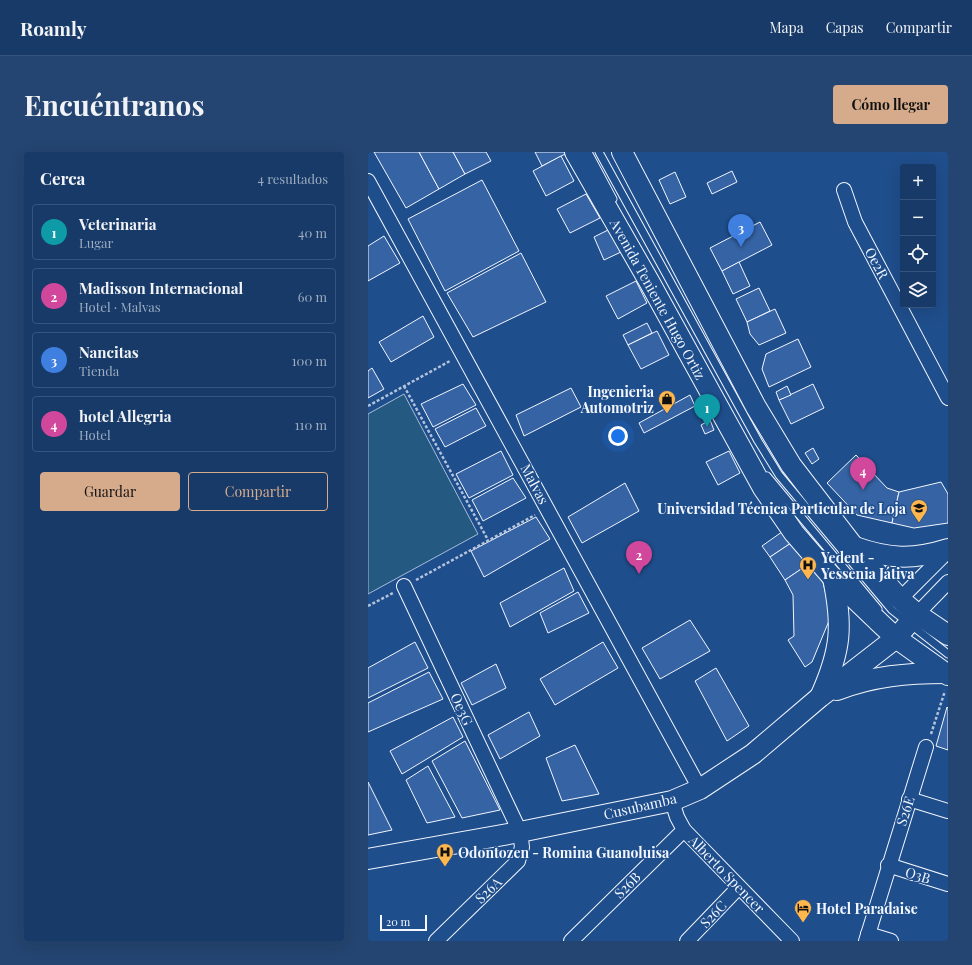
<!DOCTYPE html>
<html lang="es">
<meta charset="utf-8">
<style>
body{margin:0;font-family:"Playfair Display",serif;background:#244571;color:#f1f3f6}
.controls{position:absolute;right:12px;top:12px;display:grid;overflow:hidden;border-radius:4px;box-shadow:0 4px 16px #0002}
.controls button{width:36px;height:36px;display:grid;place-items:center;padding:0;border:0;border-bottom:1px solid #36547d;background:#173a69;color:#f1f3f6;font:20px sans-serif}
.scale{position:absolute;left:12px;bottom:10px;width:47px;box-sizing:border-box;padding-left:4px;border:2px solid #f2f6ff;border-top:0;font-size:11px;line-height:14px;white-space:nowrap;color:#f2f6ff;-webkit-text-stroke:3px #1f4e8c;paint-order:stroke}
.you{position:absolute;left:250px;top:284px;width:14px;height:14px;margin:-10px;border:3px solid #fff;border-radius:50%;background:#1a73e8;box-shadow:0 0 0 6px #1a73e833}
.badge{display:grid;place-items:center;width:26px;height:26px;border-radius:50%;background:#d6ab8b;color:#fff;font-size:13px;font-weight:700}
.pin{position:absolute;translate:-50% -33px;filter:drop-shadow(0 1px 2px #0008)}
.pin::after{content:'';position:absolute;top:21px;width:14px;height:12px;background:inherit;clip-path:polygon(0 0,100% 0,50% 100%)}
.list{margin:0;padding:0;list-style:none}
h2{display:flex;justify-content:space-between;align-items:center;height:52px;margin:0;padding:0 16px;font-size:17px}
h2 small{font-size:13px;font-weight:400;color:#9eadc0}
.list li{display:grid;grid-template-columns:26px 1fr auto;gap:12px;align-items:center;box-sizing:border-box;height:56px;margin:0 8px 8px;padding:0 8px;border:1px solid #36547d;border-radius:4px}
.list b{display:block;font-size:15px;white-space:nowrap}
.list p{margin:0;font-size:13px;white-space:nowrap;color:#9eadc0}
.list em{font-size:13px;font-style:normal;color:#9eadc0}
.actions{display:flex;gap:8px;padding:12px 16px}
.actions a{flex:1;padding:9px 0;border:1px solid #d6ab8b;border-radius:4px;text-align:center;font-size:14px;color:#d6ab8b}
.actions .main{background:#d6ab8b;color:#111}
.icon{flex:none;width:22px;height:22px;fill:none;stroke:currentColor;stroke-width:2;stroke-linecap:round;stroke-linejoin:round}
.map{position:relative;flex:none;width:580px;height:789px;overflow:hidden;border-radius:4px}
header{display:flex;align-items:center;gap:24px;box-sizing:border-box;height:56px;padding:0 20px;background:#173a69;border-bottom:1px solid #36547d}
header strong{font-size:19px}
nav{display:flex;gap:22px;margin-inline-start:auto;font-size:14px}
.intro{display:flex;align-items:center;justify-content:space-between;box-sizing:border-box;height:96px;padding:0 24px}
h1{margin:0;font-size:28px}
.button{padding:10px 18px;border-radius:4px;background:#d6ab8b;color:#111;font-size:14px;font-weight:700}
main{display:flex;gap:24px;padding:0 24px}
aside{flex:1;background:#173a69;border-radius:4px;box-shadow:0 4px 16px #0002}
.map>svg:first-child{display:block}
.green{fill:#245a82;stroke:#a8bbd7}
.building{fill:#3563a3;stroke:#f2f6ff}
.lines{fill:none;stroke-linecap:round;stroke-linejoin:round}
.lane-casing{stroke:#f2f6ff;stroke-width:9}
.street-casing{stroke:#f2f6ff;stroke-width:16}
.secondary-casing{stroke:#f2f6ff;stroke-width:22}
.path{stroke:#b3c4dc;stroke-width:2.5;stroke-dasharray:3 2;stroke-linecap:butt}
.lane{stroke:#1f4e8c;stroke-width:7}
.street{stroke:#1f4e8c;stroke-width:14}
.secondary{stroke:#1f4e8c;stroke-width:20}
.labels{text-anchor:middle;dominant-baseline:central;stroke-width:3;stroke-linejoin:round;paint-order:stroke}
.street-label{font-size:14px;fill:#f2f6ff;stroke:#1f4e8c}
.poi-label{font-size:14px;font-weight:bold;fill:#f2f6ff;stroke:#1f4e8c;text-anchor:start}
</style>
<header>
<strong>Roamly</strong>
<nav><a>Mapa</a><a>Capas</a><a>Compartir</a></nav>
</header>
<div class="intro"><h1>Encuéntranos</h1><a class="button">Cómo llegar</a></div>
<main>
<aside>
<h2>Cerca<small>4 resultados</small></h2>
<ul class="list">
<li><span class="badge" style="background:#0f9aa8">1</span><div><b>Veterinaria</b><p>Lugar</p></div><em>40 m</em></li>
<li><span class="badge" style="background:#d1479c">2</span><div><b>Madisson Internacional</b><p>Hotel · Malvas</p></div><em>60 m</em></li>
<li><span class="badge" style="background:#3f7fe0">3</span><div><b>Nancitas</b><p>Tienda</p></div><em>100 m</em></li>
<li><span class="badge" style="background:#d1479c">4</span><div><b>hotel Allegria</b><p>Hotel</p></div><em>110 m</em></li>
</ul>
<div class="actions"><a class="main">Guardar</a><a>Compartir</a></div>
</aside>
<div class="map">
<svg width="580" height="789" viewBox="0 0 580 789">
<rect width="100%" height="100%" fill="#1f4e8c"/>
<polygon class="green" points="36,242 110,382 0,442 0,262"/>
<g class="building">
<polygon points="6,0 51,0 71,37 38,56"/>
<polygon points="51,0 85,0 97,22 71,37"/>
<polygon points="85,0 118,0 123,9 97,22"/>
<polygon points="167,0 201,0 174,14"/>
<polygon points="193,4 206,29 178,44 165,19"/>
<polygon points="364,19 369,30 344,42 339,31"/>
<polygon points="307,20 318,45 302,52 291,28"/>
<polygon points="114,28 151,99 77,139 40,67"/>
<polygon points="218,42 232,66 202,81 189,57"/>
<polygon points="392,70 404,93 354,119 342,96"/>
<polygon points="242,77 253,100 236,108 226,85"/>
<polygon points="16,84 32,111 0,129 0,94"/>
<polygon points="153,101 178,150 105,185 79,141"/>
<polygon points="371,110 382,134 365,142 354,119"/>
<polygon points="268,129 279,151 250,167 238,144"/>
<polygon points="391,136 402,159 379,170 368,147"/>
<polygon points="407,157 418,181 391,193 382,182 379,170"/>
<polygon points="55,164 66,185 23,210 11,190"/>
<polygon points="279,171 284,181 260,193 255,183"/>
<polygon points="289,179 301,203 273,217 260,193"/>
<polygon points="430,187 443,215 401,235 394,217 398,202"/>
<polygon points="4,216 16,237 0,246 0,219"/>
<polygon points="95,232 108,253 65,275 53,252"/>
<polygon points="445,232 456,256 423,272 411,248"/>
<polygon points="419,234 423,243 411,248 408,240"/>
<polygon points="203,236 213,255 156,284 148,263"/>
<polygon points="322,243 327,254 276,281 271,271"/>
<polygon points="108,256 118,274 77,295 67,277"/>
<polygon points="342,268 346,278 337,282 333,273"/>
<polygon points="445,296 451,307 444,312 437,301"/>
<polygon points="133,299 145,323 101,346 88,322"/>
<polygon points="361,299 372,321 350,333 338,310"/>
<polygon points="488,303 519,336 531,340 524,371 489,363 459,331"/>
<polygon points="145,326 158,346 115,369 104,348"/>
<polygon points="573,330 580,342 580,371 546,376 524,371 531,340"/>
<polygon points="257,331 271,359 214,391 200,365"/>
<polygon points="168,365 182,387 116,425 103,399"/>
<polygon points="418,377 426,389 402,405 394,394"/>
<polygon points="426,389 442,411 417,428 402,405"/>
<polygon points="442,411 454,426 463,464 444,510 437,515 420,488 426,484 425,443 417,428"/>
<polygon points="196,416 206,439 142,475 132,451"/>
<polygon points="210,440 221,461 180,481 172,461"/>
<polygon points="322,468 342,499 292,527 274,496"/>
<polygon points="47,490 60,516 0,546 0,516"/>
<polygon points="235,490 250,516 187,553 172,527"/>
<polygon points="128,512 138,536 104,553 93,531"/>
<polygon points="348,516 381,574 359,589 327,529"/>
<polygon points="61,520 75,547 0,580 0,551"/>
<polygon points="579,555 580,556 580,598 568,594"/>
<polygon points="161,560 172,584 132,607 120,583"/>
<polygon points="85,565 95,585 34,622 22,599"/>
<polygon points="97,589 132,658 94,666 64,609"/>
<polygon points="207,593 231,642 194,649 178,606"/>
<polygon points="60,614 87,665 59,671 38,628"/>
<polygon points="0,630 24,678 0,683"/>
</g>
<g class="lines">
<defs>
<g id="lane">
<polyline points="220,0 245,47"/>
<polyline points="231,0 390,289 411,323 524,458 580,502"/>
<polyline points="399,324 510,457"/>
</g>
<g id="street">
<polyline points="0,29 332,637"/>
<polyline points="476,38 487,70 580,246"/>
<polyline points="36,434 152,680 154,695 150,709 68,789"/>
<polyline points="532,447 580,399"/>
<polyline points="549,462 580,430"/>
<polyline points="541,647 580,659"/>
<polyline points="304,649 309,665 316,678 424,789"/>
<polyline points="520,713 580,732"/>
<polyline points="500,782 523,789"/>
<polyline points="203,789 316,678"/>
<polyline points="319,789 371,735"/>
<polyline points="498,789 558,595"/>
</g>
<g id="secondary">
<polyline points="207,0 282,131 395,336 426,381 465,426 513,472 528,486 580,523"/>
<polyline points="254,0 388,255 423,313 486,395 532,447 549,462 580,483"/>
<path d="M487,395C521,407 545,408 580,397"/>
<path d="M469,538C504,524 540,521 578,521"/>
<path d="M453,543C473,498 475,474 465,426"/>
<polyline points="0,707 152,680 304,649 332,637 385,602 452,545 528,486 549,462"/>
</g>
</defs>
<use href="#lane" class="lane-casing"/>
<use href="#street" class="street-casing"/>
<use href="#secondary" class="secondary-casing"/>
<g class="path">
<polyline points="36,234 120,388"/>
<polyline points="0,254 82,209"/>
<polyline points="48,428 167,363"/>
<polyline points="0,454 25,441"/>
<polyline points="563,582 577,539"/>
</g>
<use href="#lane" class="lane"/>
<use href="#street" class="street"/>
<use href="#secondary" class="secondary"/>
</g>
<defs>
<symbol id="shop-pin" viewBox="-11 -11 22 30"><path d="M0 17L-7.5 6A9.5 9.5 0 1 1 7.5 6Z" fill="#ffb74d" stroke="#1f4e8c"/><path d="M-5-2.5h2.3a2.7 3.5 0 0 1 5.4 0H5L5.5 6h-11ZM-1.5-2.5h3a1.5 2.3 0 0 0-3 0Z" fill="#111"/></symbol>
<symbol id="school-pin" viewBox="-11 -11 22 30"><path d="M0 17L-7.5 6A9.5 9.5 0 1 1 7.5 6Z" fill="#ffb74d" stroke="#1f4e8c"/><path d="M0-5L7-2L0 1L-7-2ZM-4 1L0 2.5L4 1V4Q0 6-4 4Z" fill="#111"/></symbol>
<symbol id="hospital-pin" viewBox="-11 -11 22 30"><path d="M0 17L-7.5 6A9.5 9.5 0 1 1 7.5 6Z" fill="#ffb74d" stroke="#1f4e8c"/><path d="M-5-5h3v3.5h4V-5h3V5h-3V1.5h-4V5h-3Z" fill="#111"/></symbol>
<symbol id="hotel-pin" viewBox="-11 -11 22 30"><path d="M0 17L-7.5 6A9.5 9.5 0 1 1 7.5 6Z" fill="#ffb74d" stroke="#1f4e8c"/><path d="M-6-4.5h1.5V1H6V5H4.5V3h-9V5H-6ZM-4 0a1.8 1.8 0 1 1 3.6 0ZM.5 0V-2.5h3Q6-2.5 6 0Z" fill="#111"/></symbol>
</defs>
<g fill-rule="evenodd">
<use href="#shop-pin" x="289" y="237" width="20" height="27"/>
<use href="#school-pin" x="541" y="346" width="20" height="27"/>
<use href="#hospital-pin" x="430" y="403" width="20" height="27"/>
<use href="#hospital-pin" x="67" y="690" width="20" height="27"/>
<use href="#hotel-pin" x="425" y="746" width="20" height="27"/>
</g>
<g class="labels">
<g class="street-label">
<text transform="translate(509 111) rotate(62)">Oe2R</text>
<text transform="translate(290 147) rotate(61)">Avenida Teniente Hugo Ortiz</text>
<text transform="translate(167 332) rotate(62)">Malvas</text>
<text transform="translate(94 557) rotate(65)">Oe3G</text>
<text transform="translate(272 654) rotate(-13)">Cusubamba</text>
<text transform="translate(537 659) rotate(-72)">S26E</text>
<text transform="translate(359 722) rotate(46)">Alberto Spencer</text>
<text transform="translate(550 723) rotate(17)">O3B</text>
<text transform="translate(259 733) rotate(-45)">S26B</text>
<text transform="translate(120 738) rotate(-44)">S26A</text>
<text transform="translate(345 762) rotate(-46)">S26C</text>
</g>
<g class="poi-label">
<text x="286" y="239" text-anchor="end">Ingenieria<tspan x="286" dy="16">Automotriz</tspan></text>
<text x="538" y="356" text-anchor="end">Universidad Técnica Particular de Loja</text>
<text x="453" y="405">Yedent -<tspan x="453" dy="16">Yessenia Játiva</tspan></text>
<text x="90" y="700">Odontozen - Romina Guanoluisa</text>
<text x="448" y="756">Hotel Paradaise</text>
</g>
</g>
</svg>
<div class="controls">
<button>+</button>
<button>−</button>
<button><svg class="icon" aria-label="locate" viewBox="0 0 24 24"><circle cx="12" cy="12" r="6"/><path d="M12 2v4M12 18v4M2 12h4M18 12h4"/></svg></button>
<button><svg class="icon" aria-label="layers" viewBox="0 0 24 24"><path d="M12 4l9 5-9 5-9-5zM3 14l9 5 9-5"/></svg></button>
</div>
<div class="scale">20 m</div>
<div class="you"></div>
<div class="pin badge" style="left:339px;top:275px;background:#0f9aa8">1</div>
<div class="pin badge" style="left:271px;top:422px;background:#d1479c">2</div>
<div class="pin badge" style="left:373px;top:95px;background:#3f7fe0">3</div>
<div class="pin badge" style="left:495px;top:338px;background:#d1479c">4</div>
</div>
</main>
